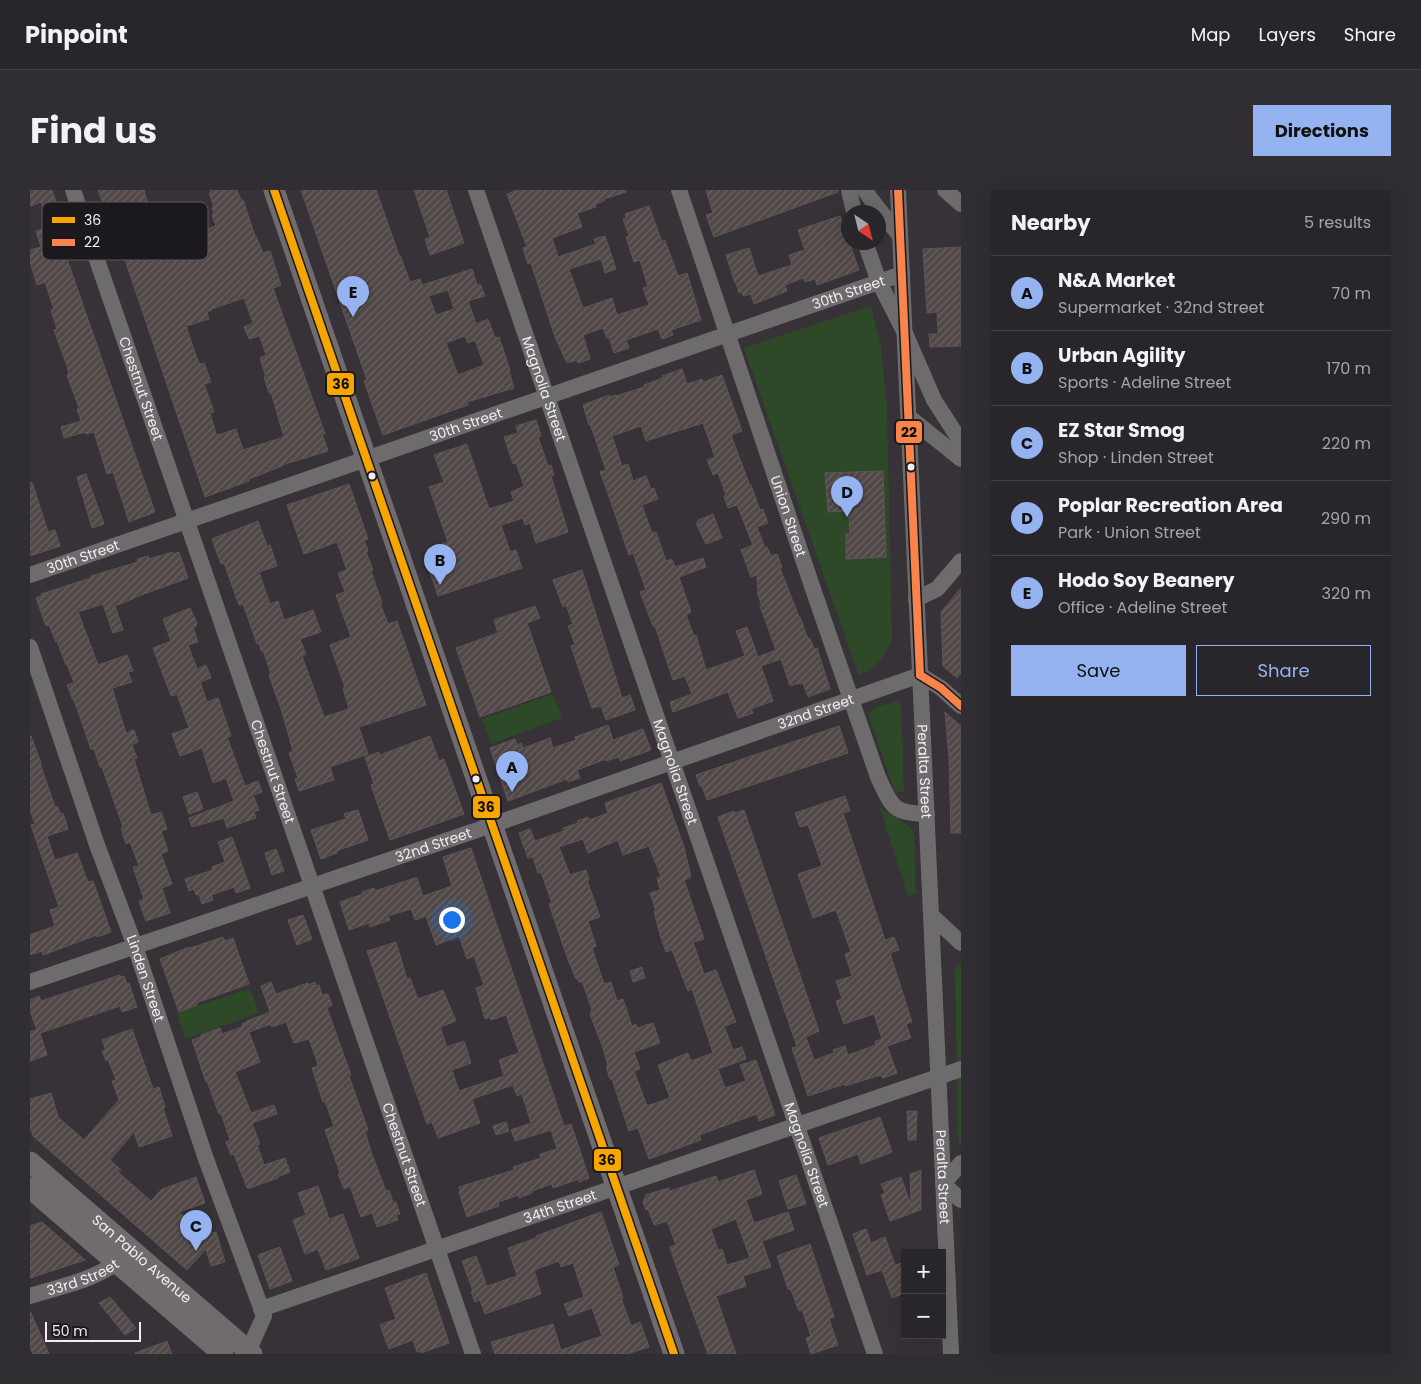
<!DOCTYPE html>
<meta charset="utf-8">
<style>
body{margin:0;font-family:Poppins,sans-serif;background:#302e32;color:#f1f3f6}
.controls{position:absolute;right:15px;bottom:15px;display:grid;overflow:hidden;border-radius:0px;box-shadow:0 5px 20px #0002}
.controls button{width:45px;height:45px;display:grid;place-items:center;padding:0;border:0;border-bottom:1px solid #444347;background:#28262a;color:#f1f3f6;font:25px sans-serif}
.compass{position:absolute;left:811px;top:15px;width:45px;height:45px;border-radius:50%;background:#28262a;box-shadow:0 5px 20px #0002;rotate:145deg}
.scale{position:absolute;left:15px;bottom:12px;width:96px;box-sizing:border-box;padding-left:5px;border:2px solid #f2edf5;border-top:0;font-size:14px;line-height:18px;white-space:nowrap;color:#f2edf5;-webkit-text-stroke:4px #1c191e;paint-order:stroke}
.you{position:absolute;left:421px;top:729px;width:18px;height:18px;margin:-12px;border:4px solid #fff;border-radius:50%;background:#1a73e8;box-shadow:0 0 0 8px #1a73e833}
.badge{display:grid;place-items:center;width:32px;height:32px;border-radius:50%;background:#95b2f1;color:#111;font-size:16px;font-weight:700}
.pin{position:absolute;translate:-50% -41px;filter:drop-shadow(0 1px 2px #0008)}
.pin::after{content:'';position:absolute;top:26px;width:18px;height:15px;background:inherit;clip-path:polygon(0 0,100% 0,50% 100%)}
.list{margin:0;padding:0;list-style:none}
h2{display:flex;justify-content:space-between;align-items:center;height:65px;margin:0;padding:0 20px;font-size:21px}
h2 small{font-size:16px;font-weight:400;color:#a5a5a8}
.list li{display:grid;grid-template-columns:32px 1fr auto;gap:15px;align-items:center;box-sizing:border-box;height:75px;padding:0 20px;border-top:1px solid #444347}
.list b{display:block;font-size:19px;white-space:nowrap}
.list p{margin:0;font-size:16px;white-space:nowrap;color:#a5a5a8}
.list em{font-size:16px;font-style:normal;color:#a5a5a8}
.actions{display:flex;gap:10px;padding:15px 20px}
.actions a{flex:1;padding:11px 0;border:1px solid #95b2f1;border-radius:0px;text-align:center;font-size:18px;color:#95b2f1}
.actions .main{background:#95b2f1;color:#111}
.map{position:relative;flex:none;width:931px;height:1164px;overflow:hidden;border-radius:0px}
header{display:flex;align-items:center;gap:30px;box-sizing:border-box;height:70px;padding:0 25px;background:#28262a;border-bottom:1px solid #444347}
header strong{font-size:24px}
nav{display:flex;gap:28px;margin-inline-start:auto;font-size:18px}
.intro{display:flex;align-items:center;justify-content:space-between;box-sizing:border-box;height:120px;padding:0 30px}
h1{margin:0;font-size:35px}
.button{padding:12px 22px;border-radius:0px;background:#95b2f1;color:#111;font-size:18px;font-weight:700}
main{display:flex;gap:30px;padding:0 30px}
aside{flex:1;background:#28262a;border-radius:0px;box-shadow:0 5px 20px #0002}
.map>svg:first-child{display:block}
.green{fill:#2e4927}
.building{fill:url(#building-hatch);stroke:#5b5657;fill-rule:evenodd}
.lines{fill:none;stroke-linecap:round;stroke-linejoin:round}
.minor{stroke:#6e6b6c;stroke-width:16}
.major{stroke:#706c6e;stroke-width:21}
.bus-1-casing{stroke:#1c191e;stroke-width:11}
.bus-2-casing{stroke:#1c191e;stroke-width:11}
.bus-1{stroke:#f7a600;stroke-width:8}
.bus-2{stroke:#f8844c;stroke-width:8}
.bus-dot{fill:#f2edf5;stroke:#1c191e;stroke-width:2}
.labels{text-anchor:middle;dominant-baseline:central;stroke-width:4;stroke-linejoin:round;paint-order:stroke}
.street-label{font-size:14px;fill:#f2edf5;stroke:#1c191e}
.key{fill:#1c191e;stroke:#5c595e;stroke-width:1}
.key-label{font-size:14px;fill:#f2edf5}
.line-badge{stroke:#1c191e;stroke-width:2}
.pale-badge-label{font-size:14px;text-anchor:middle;font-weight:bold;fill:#111}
</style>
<header>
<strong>Pinpoint</strong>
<nav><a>Map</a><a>Layers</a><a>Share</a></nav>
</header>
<div class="intro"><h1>Find us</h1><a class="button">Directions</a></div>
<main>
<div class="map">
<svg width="931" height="1164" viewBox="0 0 931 1164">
<defs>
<pattern id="building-hatch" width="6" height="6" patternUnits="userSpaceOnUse" patternTransform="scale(1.25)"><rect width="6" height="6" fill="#514747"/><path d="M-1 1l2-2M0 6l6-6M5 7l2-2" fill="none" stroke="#6a6262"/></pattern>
</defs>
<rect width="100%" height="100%" fill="#363238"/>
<g class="green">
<path d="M841,116L851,156L857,215L862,450C855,468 846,477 829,486L714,158Z"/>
<polygon points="523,504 532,528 461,554 452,529"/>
<polygon points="867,511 871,514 874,602 865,602 838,525 842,519"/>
<path d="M849,616C860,626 874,629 884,642L886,704L878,706Z"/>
<polygon points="931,773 931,954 928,952 925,776"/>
<polygon points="220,798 229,823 155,849 147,823"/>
</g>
<g class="building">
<polygon points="0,0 22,0 34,36 28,38 36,66 125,322 99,332 83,282 77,284 64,242 56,244 55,242 34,248 31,237 51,231 47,219 49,218 37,185 39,184 37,176 24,140 27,139 21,120 24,119 15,92 7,95 0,71 0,60 11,57 6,41 19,37 11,12 0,16"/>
<path d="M68,0H114L122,30L108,36L116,59L143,52L141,46L154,42L155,47L186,36L182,25L184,24L182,18L184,17L179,3L181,2L180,0H207L211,10H213L225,46H226L233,63L240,61L251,95L243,98L295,244H292L298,261L252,275V276L219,289V291L175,307L86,43L81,29L79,30ZM214,108L223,133L214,137L219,149L230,146L236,165L230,168L236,187H234L239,203L241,202L254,247L213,260L206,239L188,245L186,244L180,223L184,222L174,194L181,192L174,173L170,174L168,171L156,136L179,129L177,122L182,120L181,119Z"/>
<path d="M271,0H346L369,65H370L380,92L390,89L392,95L442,79L447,95L450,94L455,106L438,111L446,134L458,129L465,148L469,147L480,180L479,181L484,198L437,212L438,215L353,245L334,191L337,190ZM418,100L424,119L406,125L399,106ZM435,146L438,153L445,150L454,175L428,185L416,153Z"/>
<polygon points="384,0 416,0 434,53 400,65 395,49 400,47"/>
<polygon points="487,0 596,0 596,2 574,9 574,11 565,14 566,17 547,23 552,37 522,48 528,67 566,54 564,49 575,46 586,79 575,83 571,69 539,79 553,118 582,108 587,125 619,115 613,98 618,97 610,70 604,72 596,47 599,46 593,29 596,28 595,24 619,16 632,52 635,50 648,86 657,83 671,130 641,140 643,145 632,149 628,139 596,150 599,158 584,163 579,147 577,148 573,138 553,145 560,169 548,173 547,170 537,173 525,147 501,73 498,74 493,58 497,57 477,4"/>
<polygon points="676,0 808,0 808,2 684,47 676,25 683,23"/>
<polygon points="810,26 829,80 787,95 785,89 775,92 773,88 755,95 757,101 724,114 721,104 713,106 712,102 709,103 706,93 705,93 696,65 719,58 728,86 762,75 759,65 775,60 768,40"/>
<polygon points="931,57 931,156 900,157 899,144 908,144 907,122 897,123 893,59"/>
<path d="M652,179L657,194L672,189L673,192L692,185L712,241L701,245L720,296L721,295L730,320L733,319L738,333L727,337L735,358L737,357L741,366L747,364L752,377L750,378L769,427H770L778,449L780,448L784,459L787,458L800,499L778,507L773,493L770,494V493L760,496L751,469L731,476L743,511L721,519L723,523L708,528L698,502L643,522L640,512L662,504L655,486L643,490L625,436H623L610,402L616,400L603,363L599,365L576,298L570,282L576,280L564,245L560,234L559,235L553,215L579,205V207L586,205V206L614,197V195L633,188L632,186ZM673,233L685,267L677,270L683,285L688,283L696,305L694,306L698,318L707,315L723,355L711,360L721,387L727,385L728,405L732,416H730L746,460L728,467L717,437L706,441L715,466L676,480L666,445L664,446L656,425L661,422L649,387L676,377L673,368L645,377L642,369L636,371L626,342L622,343L612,315L628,309L624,298L621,299L616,286L603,291L598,274L592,276L582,246L611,236L616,251Z"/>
<polygon points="506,230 511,246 508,247 518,276 521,275 524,285 521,286 538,342 506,353 500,333 495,335 493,328 471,335 480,362 486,360 492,378 408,406 395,367 400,365 397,359 418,352 399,297 414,292 404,265 437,254 459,319 484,311 481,302 494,296 486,273 483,274 474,247 488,243 486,236"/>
<polygon points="853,281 856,367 816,369 816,344 820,344 819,321 798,322 795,283"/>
<polygon points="56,284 74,334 62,338 47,287"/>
<polygon points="2,292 18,342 25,340 30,356 0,366 0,293"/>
<polygon points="319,294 338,349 334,350 338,361 336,362 343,380 341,381 352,413 350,413 358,434 367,431 396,515 329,537 338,564 300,577 304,590 269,601 265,589 268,588 259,563 263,561 252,522 239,485 241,484 233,460 231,461 229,453 227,454 213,414 209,415 194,373 191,374 182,349 228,331 237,356 240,355 247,376 229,382 240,414 248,411 254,430 283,420 291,442 270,449 276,464 272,466 294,527 319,519 313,498 315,497 300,455 321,447 306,405 315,402 308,383 317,380 307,352 274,364 257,315"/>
<polygon points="683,324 692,348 676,354 666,333 668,333 668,330"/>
<polygon points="143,362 144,364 149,362 158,388 103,408 103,409 85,416 93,440 83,443 73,414 48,422 68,475 97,465 103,481 98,482 102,492 82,498 96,543 104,540 108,552 102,555 107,568 104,569 121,625 131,622 137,639 131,641 138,661 131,664 142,694 132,698 140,723 116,731 109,711 114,709 103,677 109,676 100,652 96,654 91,638 93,637 72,577 70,577 64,559 61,559 44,510 43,510 37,495 44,493 37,474 36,475 27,451 26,452 19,435 16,436 6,408 12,406 11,404 61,388 61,386 108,372 107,369 118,366 119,369"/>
<polygon points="552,380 592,508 600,505 605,520 576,530 571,516 562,518 541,456 545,454 538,436 543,434 536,415 533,417 523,390"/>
<polygon points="931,398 931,483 927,488 913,476 911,422"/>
<polygon points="505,416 510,428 497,433 521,502 450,527 426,458 468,443 464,430"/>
<polygon points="160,418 167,433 166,436 163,437 168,452 158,455 167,479 176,475 181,488 170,492 177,512 188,508 201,546 197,547 215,596 228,591 232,602 223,605 229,620 224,622 226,628 197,638 194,628 162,637 159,628 204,611 196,588 183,593 172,558 150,566 142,544 159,538 147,504 141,506 123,458 141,451 133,429"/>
<polygon points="915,522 931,536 931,643 921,643 919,567"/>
<polygon points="578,535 583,550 613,539 621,560 590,571 589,567 576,571 576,569 547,580 550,588 538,592 537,589 478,611 460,558 485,549 487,555 491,553 493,558 520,548 523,558 546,550 545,547"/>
<polygon points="809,536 818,563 677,610 672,596 670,596 666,585"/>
<polygon points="0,546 1,546 11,573 10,573 25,617 28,617 30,624 33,623 38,639 17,646 25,670 47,663 58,692 63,691 81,742 67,747 67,745 13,765 12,761 0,765 0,745 25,736 20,720 29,717 1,635 5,634 0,620"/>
<polygon points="400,546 409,571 414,569 434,624 360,650 341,595 344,594 335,567 349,562 350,565"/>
<path d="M631,593L654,657L661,687L654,690L674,749L663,752L674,784L686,780L706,832L694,836L703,860L712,857L716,869L688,879L695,898L716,891L710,875L726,870L745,925L729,931L727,924L669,945L671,950L619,969L608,938L599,941L582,889H580L576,877L578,876L573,858L560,824L562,820L552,791L549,793L548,789H546L537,767L519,714L522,713L511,682L508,683L503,667L498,668L489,643L500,639L505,651L534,641L533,638L548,633L547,631L558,627L559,630L578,623L575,613ZM553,649L558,663L588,650L593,665L619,656L631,687L627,688L630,700L620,703L626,721H624L630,745L636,762L642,760L658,801L662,799L683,863L661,871L658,863L628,875L640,908L617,916L604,881L610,879L604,862L630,853L623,833L607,838L606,834L602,836L593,809L587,811L581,792L574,794L562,758L566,756L558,731L570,727L557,690H559L556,680L540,685L529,657Z"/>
<polygon points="167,602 173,619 159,624 153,607"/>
<polygon points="815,606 820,621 813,623 855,750 864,747 869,760 860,763 882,832 876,834 881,848 857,856 867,883 853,888 851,885 815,896 815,894 778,906 762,858 767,857 688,627 704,621 705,623 714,620 789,841 776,847 784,870 804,863 803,860 815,856 818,865 846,855 845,851 852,849 844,824 814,834 806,811 812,809 806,791 822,786 815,764 821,762 806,720 783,728 768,684 792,676 778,635 770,637 765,623"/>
<polygon points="328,620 338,650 306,661 307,663 291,669 281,640 316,629 314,624"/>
<polygon points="202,647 220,698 206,703 204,697 181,705 183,710 172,714 169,704 166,705 164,699 159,701 155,689 183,680 182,677 195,672 188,652"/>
<polygon points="441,658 534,936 541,934 559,988 549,992 549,989 523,998 522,994 502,1001 502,1003 489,1008 489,1005 468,1012 469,1016 437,1027 429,1002 430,1001 429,997 484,980 483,977 511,968 510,964 527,959 521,940 485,951 481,940 501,933 492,904 487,906 483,895 442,909 450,933 408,948 402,932 397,934 337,761 366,752 377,789 380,788 388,809 413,800 426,831 410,837 417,857 434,851 441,873 422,880 429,901 474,886 469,870 489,863 476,825 461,830 460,827 455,829 446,798 454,795 444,766 437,769 429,746 406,755 396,726 385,730 381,719 358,726 360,730 340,737 339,733 319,740 310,712 333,704 332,702 344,698 345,701 385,688 387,688 393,706 422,696 413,667"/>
<polygon points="246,659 254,681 242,685 235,663"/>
<polygon points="273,725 282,749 267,755 258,730"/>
<polygon points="193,747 195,751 203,748 219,794 166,813 167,815 149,822 130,769 159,757 160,758"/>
<polygon points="612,777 615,788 603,792 600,781"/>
<polygon points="90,785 91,787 94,786 97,794 99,793 107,817 92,822 90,816 10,843 17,865 0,871 0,842 7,840 0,821 0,810 9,806 11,811"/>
<polygon points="241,792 246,804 278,793 279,795 285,792 286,796 289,795 292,805 298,804 302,815 297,818 321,885 319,886 338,940 335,941 341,962 356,1001 359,1000 363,1012 366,1012 370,1024 366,1025 368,1030 347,1037 342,1023 331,1027 320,996 314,999 308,984 310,983 295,940 304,936 295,911 293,912 282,878 288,876 287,871 279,849 264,853 256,832 242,837 241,834 219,842 230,872 205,882 221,923 244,915 247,924 222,933 230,954 227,955 234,975 255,968 260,982 247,987 248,988 220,998 217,998 204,964 201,965 196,952 200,950 191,923 189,924 177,891 176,892 162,850 171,847 171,845 190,838 192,844 212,837 212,834 217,832 217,831 240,822 231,796"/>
<polygon points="102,839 123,899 129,897 135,917 133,918 142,946 109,957 104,942 80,970 91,980 88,982 121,1011 132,999 166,987 175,1013 149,1022 170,1041 181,1038 182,1043 186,1042 195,1072 181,1076 176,1059 157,1080 3,946 0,937 0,909 21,903 28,927 54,950 89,910 82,891 86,890 78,869 76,871 72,861 76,860 72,850"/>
<polygon points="877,921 887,921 886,950 878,950"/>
<polygon points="850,927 862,962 831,974 828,964 798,975 789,948"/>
<polygon points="476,932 479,941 466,945 463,936"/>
<path d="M724,980L732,1004L716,1010L724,1033L758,1022L764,1040L732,1051L741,1077L713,1086L716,1096L686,1106L706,1164H678L645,1073L640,1057L646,1055L637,1031L624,1035L618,1019L616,1020L613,1012L616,1005L631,1000L639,998L640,1001L686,986L688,992ZM706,1029L720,1068L697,1075L692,1059L688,1060L681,1039Z"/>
<polygon points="891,980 891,1020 860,1031 851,1005 855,1003 851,994 871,987 881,1015 880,984"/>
<polygon points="766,985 776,1014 758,1019 749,991"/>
<polygon points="288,996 299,1029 313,1024 329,1068 296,1080 288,1059 275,1064 263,1030 276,1025 268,1003"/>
<polygon points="571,1022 589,1075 583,1077 593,1108 591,1108 601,1136 610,1132 619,1157 597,1164 465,1164 461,1152 523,1134 531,1160 572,1146 562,1118 539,1126 534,1114 554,1107 543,1073 531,1077 529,1071 504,1080 511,1104 455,1124 450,1110 445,1112 441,1102 443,1101 432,1071 446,1066 457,1096 487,1086 478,1058 506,1048 506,1046"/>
<polygon points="12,1032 55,1070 0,1088 0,1036"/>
<polygon points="836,1039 841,1053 855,1047 865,1075 875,1072 875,1103 862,1108 852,1080 837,1085 823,1044"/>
<polygon points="780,1054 804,1127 799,1129 808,1155 781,1164 776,1148 781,1146 772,1120 769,1121 761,1100 758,1099 747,1066"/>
<polygon points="250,1057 262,1091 240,1099 228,1065"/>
<polygon points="396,1083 419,1153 391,1163 391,1161 387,1162 383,1150 359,1159 350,1135 366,1129 355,1098"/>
<polygon points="80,1107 106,1138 95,1145 69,1113"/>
<polygon points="0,1121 19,1164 3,1164 0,1158"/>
<polygon points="137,1151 142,1164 105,1164 105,1163"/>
</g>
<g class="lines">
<g class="minor">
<path id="s1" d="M43,0L443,1164"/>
<path id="s2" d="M446,0L845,1164"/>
<path id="s3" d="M649,0L784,402L848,587C862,617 862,623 897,624"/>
<polyline points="819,0 824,22"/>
<polyline points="835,0 840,8 870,46"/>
<path id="s4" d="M868,0L921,1164"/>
<polyline points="915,0 931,14"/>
<polyline points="835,52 849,92 874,141 904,210 931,252"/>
<polyline points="879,227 931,269"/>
<path id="s5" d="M0,385L872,84"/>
<polyline points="886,409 907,399 931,371"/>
<path id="s6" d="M0,457L67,655L105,756L176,969L234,1126L217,1164"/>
<polyline points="890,485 911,498 931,516"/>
<polyline points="902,726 931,753"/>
<path id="s7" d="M0,792L462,635L890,485"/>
<polyline points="931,973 913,994 931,1010"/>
<path id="s8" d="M0,1106C31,1096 72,1089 95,1065"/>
<path id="s9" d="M231,1119L931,879"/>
</g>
<g class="major">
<polyline points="244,0 644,1164"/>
<path id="s10" d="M0,972L222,1164"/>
<polyline points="0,998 193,1164"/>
</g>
<defs>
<polyline id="bus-1" points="244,0 644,1164"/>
<g id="bus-2">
<polyline points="868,0 890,485"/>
<polyline points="890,485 911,498 931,516"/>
</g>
</defs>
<use href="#bus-1" class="bus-1-casing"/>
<use href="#bus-2" class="bus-2-casing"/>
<use href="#bus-1" class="bus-1"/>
<use href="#bus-2" class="bus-2"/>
</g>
<g class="bus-dot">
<circle cx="881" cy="277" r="4.5"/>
<circle cx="342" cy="286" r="4.5"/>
<circle cx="446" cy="589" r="4.5"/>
</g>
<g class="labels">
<g class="street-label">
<text stroke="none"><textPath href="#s5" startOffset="866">30th Street</textPath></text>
<text stroke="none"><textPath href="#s1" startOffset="210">Chestnut Street</textPath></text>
<text stroke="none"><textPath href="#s2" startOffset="210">Magnolia Street</textPath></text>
<text stroke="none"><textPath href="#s5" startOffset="461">30th Street</textPath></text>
<text stroke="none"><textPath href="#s3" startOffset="344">Union Street</textPath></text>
<text stroke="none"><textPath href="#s5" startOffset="56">30th Street</textPath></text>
<text stroke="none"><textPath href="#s7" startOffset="831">32nd Street</textPath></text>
<text stroke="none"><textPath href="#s1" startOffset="615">Chestnut Street</textPath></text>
<text stroke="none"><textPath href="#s2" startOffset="615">Magnolia Street</textPath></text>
<text stroke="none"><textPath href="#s4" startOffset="582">Peralta Street</textPath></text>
<text stroke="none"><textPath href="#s7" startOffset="426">32nd Street</textPath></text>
<text stroke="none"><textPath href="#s6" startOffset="351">Linden Street</textPath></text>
<text stroke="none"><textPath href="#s1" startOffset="1020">Chestnut Street</textPath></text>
<text stroke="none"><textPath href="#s2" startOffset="1020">Magnolia Street</textPath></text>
<text stroke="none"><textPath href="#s4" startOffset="988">Peralta Street</textPath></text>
<text stroke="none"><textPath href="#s9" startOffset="316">34th Street</textPath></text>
<text stroke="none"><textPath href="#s10" startOffset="148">San Pablo Avenue</textPath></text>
<text stroke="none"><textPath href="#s8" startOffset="56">33rd Street</textPath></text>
</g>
</g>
<rect x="12" y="12" width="166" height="58" rx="8" class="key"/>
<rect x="22" y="27" width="23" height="6" fill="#f7a600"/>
<rect x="22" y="49" width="23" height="7" fill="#f8844c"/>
<g class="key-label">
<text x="54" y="35">36</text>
<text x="54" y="57">22</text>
</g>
<g class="line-badge">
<rect x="296" y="182" width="29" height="24" rx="5" fill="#f7a600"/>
<rect x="865" y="230" width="28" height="24" rx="5" fill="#f8844c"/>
<rect x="442" y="605" width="29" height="24" rx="5" fill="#f7a600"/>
<rect x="563" y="958" width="29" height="24" rx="5" fill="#f7a600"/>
</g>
<g class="pale-badge-label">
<text x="311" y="199">36</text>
<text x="879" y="247">22</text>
<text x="456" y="622">36</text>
<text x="577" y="975">36</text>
</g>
</svg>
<div class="controls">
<button>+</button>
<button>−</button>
</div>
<svg class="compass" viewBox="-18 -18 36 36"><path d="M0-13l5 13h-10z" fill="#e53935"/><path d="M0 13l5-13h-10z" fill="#a5a5a8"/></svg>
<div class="scale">50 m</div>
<div class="you"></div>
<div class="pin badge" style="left:482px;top:602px">A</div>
<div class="pin badge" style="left:410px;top:395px">B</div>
<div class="pin badge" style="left:166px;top:1061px">C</div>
<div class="pin badge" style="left:817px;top:327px">D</div>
<div class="pin badge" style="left:323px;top:127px">E</div>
</div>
<aside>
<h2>Nearby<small>5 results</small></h2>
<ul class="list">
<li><span class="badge">A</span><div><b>N&amp;A Market</b><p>Supermarket · 32nd Street</p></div><em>70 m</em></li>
<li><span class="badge">B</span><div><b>Urban Agility</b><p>Sports · Adeline Street</p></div><em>170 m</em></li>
<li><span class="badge">C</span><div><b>EZ Star Smog</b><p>Shop · Linden Street</p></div><em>220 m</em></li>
<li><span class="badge">D</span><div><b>Poplar Recreation Area</b><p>Park · Union Street</p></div><em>290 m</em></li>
<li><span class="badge">E</span><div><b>Hodo Soy Beanery</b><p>Office · Adeline Street</p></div><em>320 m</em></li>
</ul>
<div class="actions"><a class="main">Save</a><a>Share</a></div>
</aside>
</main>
